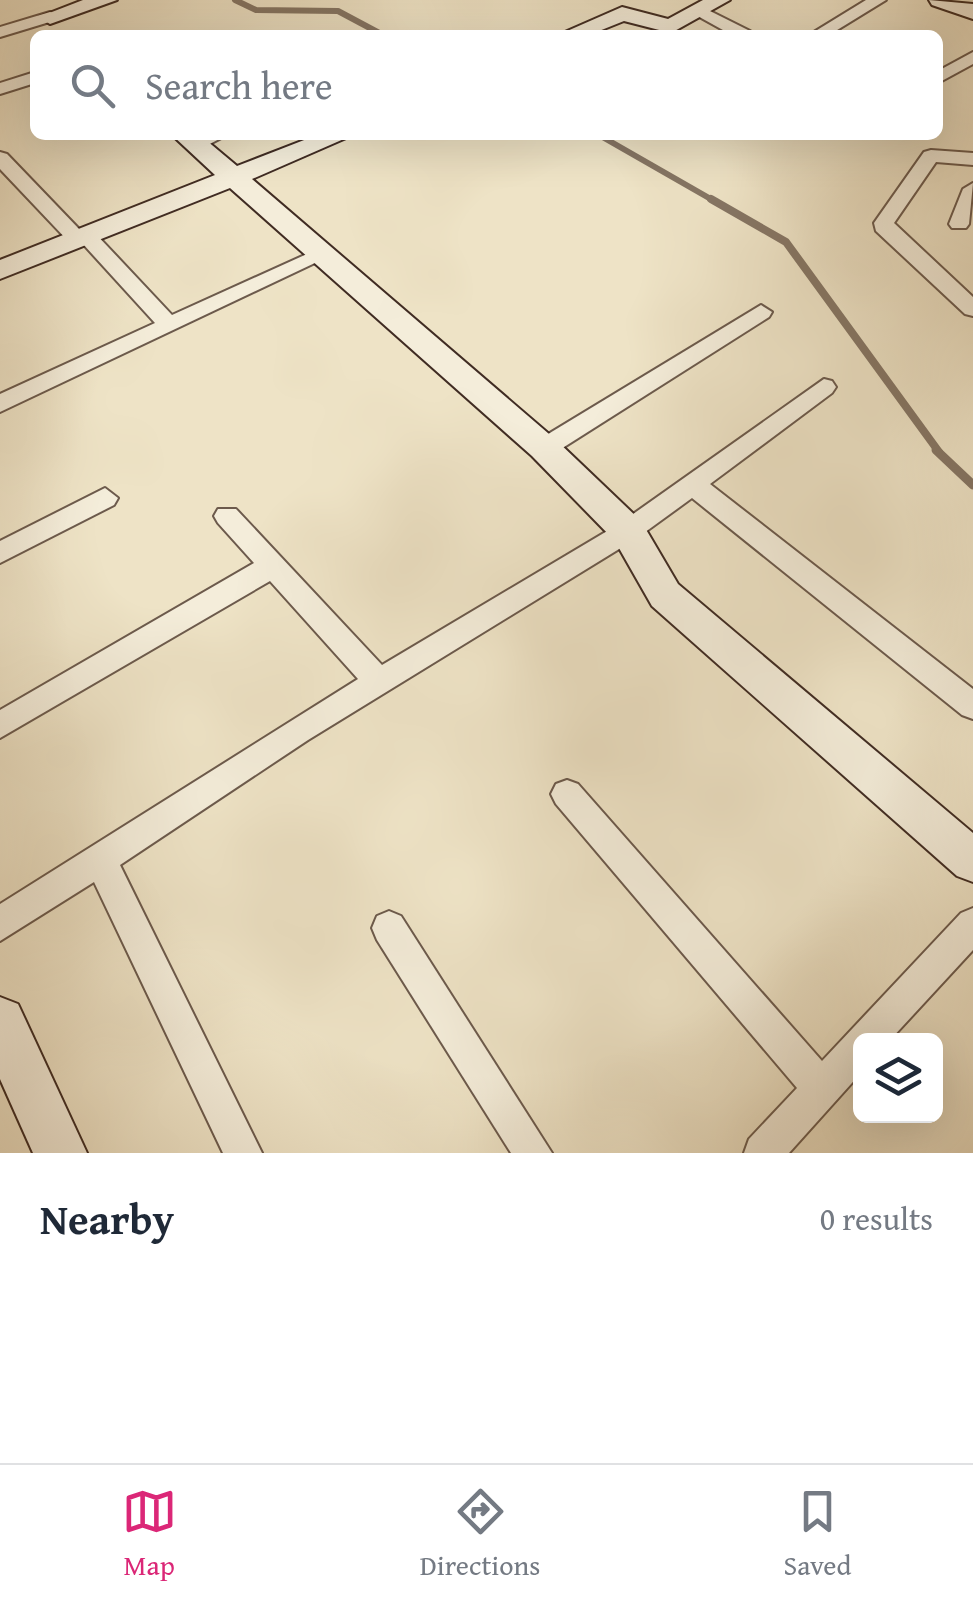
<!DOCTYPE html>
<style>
body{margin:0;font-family:"Gentium Book Plus",serif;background:#f6f6f7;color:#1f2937}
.controls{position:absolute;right:30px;bottom:30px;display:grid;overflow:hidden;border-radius:15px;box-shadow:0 10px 40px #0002}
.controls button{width:90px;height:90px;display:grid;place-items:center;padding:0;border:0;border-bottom:2px solid #e0e1e3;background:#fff;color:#1f2937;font:50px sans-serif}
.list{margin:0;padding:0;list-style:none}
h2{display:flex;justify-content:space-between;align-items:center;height:130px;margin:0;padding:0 40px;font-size:42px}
h2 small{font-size:32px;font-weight:400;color:#747a83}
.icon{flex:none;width:55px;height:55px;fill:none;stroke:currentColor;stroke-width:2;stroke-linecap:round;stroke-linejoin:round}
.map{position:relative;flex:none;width:973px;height:1153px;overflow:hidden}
.search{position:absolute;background:#fff;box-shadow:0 10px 40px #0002;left:30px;right:30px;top:30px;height:110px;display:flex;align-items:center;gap:25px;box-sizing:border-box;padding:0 35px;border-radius:15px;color:#747a83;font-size:38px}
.sheet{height:310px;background:#fff}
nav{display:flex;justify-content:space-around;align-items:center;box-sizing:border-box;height:140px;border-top:2px solid #e0e1e3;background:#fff;font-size:28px;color:#747a83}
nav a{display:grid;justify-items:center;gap:5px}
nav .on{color:#db2777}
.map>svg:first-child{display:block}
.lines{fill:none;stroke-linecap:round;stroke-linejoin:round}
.stream-far2{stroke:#857564;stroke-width:6}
.stream-far1{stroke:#857564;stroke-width:8}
.stream{stroke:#857564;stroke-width:9}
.street-casing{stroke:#6c5a4c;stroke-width:4}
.secondary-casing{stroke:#402c23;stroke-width:4}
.street{fill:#f4edda;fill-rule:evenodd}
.secondary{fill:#f4edda;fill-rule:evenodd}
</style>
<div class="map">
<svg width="973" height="1153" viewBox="0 0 973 1153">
<rect width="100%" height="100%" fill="#eee3c6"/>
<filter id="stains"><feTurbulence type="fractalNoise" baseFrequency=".002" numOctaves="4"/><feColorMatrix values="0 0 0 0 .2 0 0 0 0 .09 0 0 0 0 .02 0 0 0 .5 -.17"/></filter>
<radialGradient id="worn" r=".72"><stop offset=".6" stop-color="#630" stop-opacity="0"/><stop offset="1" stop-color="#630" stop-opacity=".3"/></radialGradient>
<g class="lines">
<g class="stream-far2">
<polyline points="235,0 256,10 338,11 383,35"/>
<polyline points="599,135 716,202"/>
</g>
<polyline class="stream-far1" points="711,199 786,242 939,452"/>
<polyline class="stream" points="936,450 973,485"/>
<defs>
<g id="street">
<polygon points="866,0 886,0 829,35 809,35"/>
<polygon points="700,6 750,31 752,35 732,35 694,14 692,11"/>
<polygon points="50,12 56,14 56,20 0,37 0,27"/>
<polygon points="973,52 973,64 938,83 938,71"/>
<polygon points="35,72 35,83 0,94 0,83"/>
<polygon points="201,135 227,135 202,148 188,148 188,140"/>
<polygon points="931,150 973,153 973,165 936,162 894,223 973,297 973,316 965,314 876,231 874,223 924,152"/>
<polygon points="0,152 7,154 80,230 93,231 172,315 318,249 332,249 336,253 0,412 0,394 155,323 83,244 70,243 0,169"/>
<polygon points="973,183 969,224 966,228 952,228 949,224 963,189"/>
<polygon points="761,305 772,312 769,317 553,454 535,454 532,448 535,442"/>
<polygon points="824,379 832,381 836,387 832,393 710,484 973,689 973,719 962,715 692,498 637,538 308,740 120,865 262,1153 223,1153 94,882 0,941 0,904 358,679 270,581 0,738 0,710 254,563 218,523 214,516 218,509 236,509 382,665 619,524"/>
<polygon points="105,488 118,498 114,505 0,563 0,541"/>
<polygon points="567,780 578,784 822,1061 961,913 973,908 973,950 890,1040 860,1040 860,1074 789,1153 744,1153 749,1139 797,1088 556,804 551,794 556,784"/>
<polygon points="389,911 401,916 552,1153 511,1153 377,940 372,928 377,916"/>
</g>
<g id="secondary">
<polygon points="83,0 117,0 50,24 39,17"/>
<polygon points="703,0 730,0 671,33 624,21 589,35 558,35 622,7 668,19"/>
<polygon points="929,0 973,4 973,19 932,5"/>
<polygon points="172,135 200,135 237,166 317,135 353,135 252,179 556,440 641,521 678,584 973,833 973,882 957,876 652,606 615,541 532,456 230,188 0,279 0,260 215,175"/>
<polygon points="0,997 18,1004 87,1153 33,1153 0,1079"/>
</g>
</defs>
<use href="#street" class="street-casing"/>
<use href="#secondary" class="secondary-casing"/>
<use href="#street" class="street"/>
<use href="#secondary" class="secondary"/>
</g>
<rect width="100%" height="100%" filter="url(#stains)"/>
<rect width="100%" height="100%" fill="url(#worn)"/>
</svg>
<div class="controls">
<button><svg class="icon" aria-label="layers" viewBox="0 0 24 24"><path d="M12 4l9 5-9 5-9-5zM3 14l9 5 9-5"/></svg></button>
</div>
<div class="search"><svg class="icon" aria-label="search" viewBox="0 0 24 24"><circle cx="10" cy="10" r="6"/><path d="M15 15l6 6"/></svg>Search here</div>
</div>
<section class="sheet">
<h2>Nearby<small>0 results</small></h2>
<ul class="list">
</ul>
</section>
<nav>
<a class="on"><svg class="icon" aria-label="map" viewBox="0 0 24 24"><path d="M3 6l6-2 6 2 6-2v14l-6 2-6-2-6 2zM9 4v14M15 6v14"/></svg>Map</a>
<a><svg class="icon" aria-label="directions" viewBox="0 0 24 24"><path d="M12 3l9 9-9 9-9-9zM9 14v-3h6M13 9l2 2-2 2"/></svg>Directions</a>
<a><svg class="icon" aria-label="saved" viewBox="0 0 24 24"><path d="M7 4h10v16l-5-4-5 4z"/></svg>Saved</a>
</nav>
